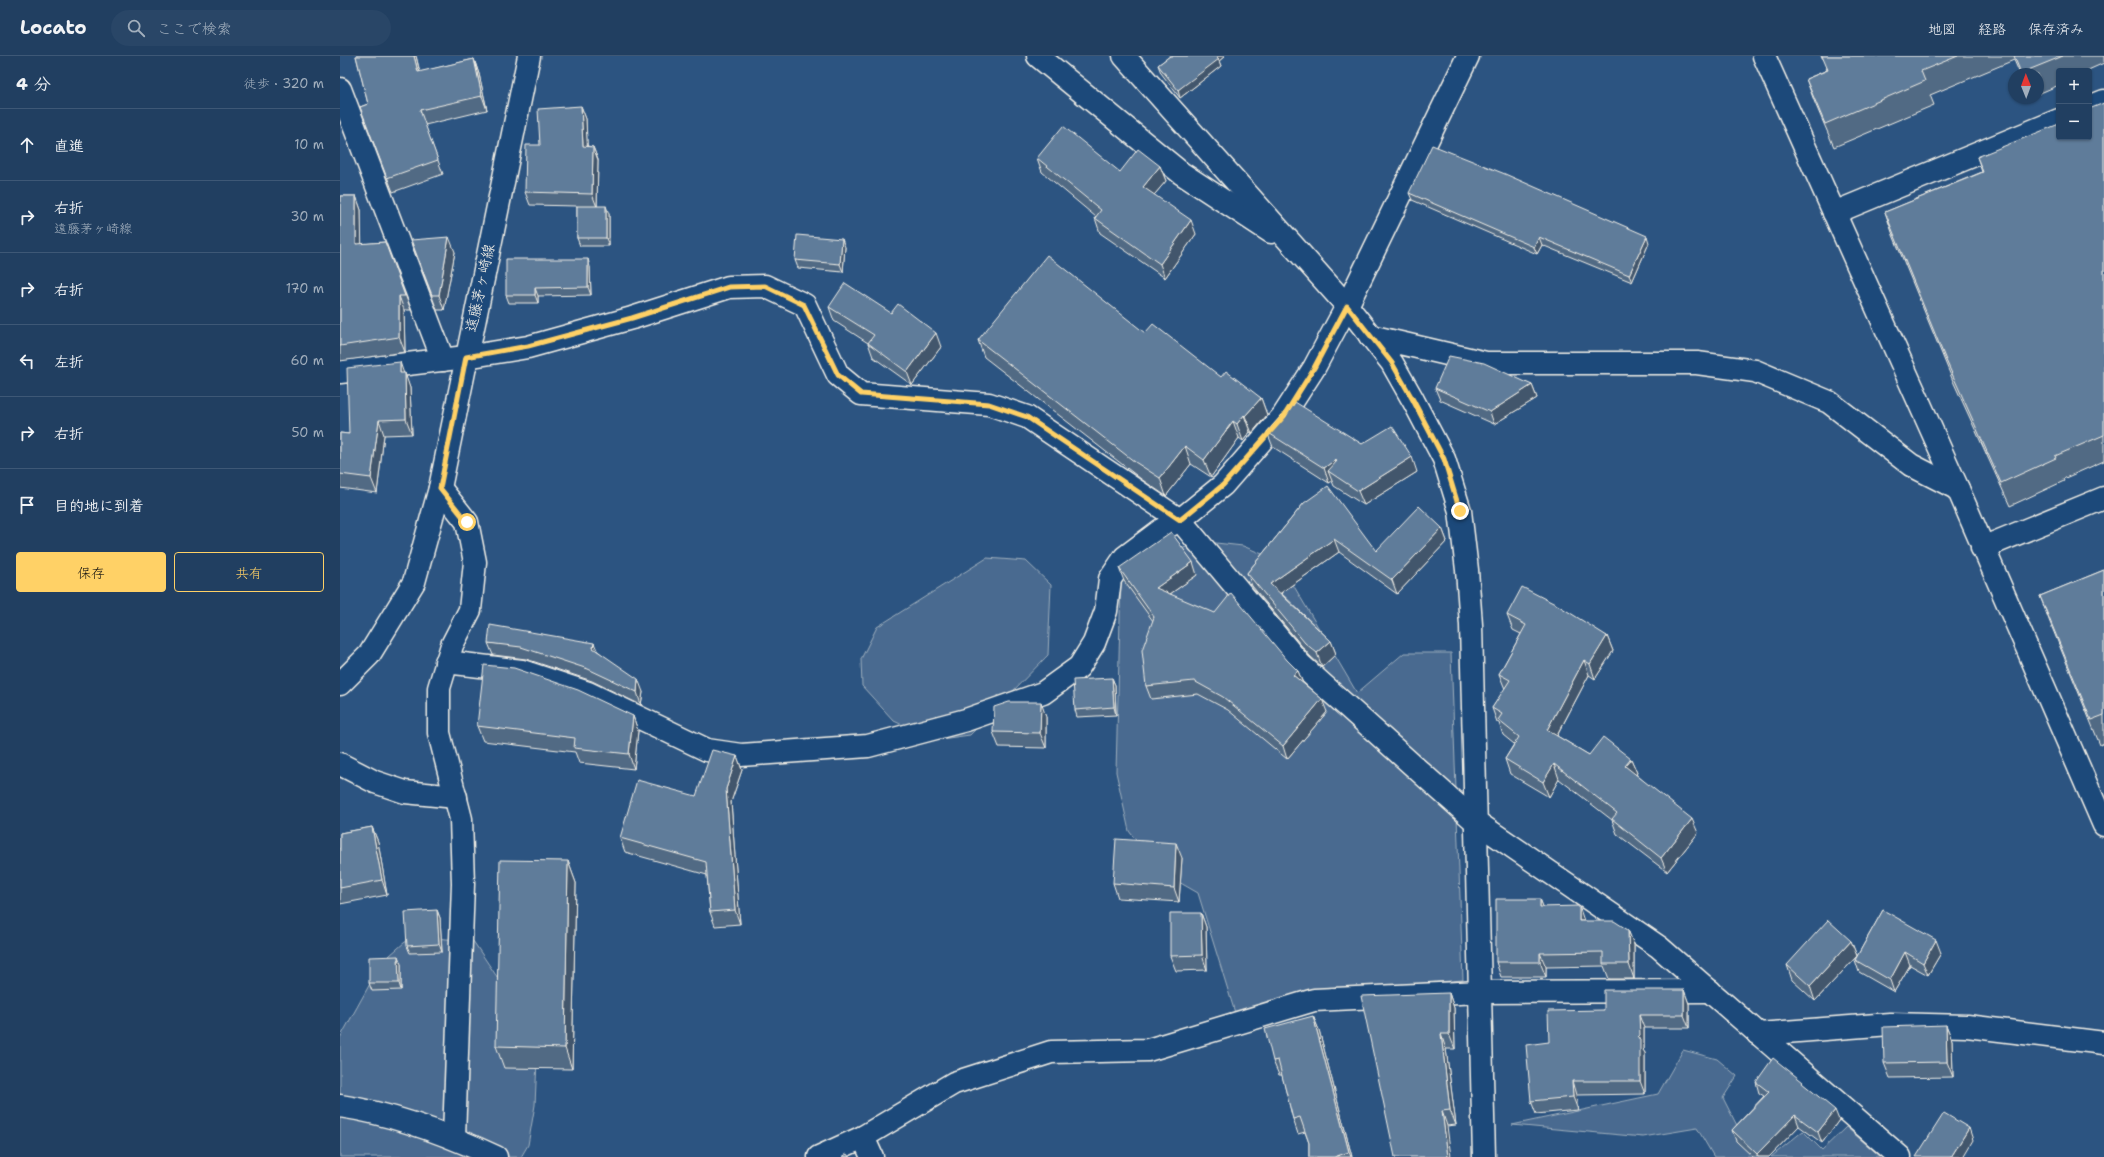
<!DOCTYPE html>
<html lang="ja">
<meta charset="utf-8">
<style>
body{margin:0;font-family:"Shantell Sans","Klee One",sans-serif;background:#294667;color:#f1f3f6}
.controls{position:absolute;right:12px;top:12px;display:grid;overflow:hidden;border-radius:4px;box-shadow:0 1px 3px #0004}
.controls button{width:36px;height:36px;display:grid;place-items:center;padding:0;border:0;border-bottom:1px solid #3e5876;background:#213f61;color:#f1f3f6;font:20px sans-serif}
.compass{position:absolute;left:1668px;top:12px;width:36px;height:36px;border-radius:50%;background:#213f61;box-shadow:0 1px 3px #0004;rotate:359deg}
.stop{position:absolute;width:12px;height:12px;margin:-9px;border:3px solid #ffd166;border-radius:50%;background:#fff}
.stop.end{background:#ffd166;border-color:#fff;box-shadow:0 1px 4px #0008}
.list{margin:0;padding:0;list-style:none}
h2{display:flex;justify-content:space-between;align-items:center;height:52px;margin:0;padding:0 16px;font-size:17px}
h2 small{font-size:13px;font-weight:400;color:#a2afbd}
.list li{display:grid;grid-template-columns:26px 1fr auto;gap:12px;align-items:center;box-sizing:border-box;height:72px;padding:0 16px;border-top:1px solid #3e5876}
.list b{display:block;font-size:15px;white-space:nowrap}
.list p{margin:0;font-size:13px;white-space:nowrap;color:#a2afbd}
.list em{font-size:13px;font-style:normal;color:#a2afbd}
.actions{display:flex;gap:8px;padding:12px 16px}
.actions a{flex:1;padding:9px 0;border:1px solid #ffd166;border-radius:4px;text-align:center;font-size:14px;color:#ffd166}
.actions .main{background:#ffd166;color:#111}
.icon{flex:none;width:22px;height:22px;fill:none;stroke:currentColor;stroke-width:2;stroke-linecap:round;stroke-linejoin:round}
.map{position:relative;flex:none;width:1764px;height:1101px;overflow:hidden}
header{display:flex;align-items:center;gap:24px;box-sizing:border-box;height:56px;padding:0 20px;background:#213f61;border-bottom:1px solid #3e5876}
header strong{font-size:19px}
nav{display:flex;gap:22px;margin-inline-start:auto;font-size:14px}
.search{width:280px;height:36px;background:#294667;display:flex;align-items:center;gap:10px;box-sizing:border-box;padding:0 14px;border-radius:22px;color:#a2afbd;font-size:15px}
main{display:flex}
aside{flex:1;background:#213f61}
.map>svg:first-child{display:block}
.green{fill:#496b90;stroke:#9eaebc}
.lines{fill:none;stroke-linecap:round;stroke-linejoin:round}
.minor-casing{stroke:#f4f1e8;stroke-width:25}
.major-casing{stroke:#f4f1e8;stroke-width:25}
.minor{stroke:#1f4a7a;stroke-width:22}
.major{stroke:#1f4a7a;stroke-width:22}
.wall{fill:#516a84;stroke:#f4f1e8}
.shaded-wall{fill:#42566c;stroke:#f4f1e8}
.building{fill:#5e7b9a;stroke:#f4f1e8}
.route{stroke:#ffd166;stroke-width:5}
.labels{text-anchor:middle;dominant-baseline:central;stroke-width:3.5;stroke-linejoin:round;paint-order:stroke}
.street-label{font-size:15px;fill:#f4f1e8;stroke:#1f4a7a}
</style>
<header>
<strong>Locato</strong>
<div class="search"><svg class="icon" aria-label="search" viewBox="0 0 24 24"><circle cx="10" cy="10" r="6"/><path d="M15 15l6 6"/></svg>ここで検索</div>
<nav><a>地図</a><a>経路</a><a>保存済み</a></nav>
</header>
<main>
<aside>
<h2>4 分<small>徒歩 · 320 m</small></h2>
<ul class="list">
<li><svg class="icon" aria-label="ahead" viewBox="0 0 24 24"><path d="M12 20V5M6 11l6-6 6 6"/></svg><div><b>直進</b></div><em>10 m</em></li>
<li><svg class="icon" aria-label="right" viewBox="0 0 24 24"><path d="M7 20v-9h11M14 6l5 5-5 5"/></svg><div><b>右折</b><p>遠藤茅ヶ崎線</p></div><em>30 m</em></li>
<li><svg class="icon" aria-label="right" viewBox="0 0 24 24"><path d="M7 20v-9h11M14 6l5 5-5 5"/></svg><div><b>右折</b></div><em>170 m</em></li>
<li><svg class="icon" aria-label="left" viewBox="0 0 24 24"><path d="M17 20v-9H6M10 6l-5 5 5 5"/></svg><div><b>左折</b></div><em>60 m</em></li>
<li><svg class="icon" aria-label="right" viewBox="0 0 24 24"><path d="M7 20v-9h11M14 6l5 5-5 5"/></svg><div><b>右折</b></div><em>50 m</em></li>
<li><svg class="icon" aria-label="arrive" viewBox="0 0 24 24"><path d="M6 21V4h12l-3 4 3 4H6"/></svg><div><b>目的地に到着</b></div></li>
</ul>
<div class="actions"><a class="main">保存</a><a>共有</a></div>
</aside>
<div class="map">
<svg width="1764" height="1101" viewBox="0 0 1764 1101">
<rect width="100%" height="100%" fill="#2c5481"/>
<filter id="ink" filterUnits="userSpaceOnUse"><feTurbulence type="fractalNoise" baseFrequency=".025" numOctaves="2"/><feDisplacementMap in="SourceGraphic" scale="8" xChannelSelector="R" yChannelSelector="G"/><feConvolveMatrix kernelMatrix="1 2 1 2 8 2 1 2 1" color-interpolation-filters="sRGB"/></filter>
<g filter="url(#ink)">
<g class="green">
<polygon points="867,486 903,490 939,505 1017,637 1064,597 1111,597 1123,924 966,937 896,960 858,837 818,814 789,775 776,716 781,524 800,503"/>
<polygon points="647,502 686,505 711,529 708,599 630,679 594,684 554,665 522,630 521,603 537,571"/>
<polygon points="93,882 133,885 198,982 195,1049 188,1089 181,1101 0,1101 0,982 42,906 65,886"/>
<polygon points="1343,994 1377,1003 1397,1020 1383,1042 1413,1101 1374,1101 1357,1072 1303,1081 1172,1069 1318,1038"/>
<polygon points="1506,1071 1541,1101 1431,1101 1463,1075 1482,1094"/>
</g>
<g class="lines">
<defs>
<g id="minor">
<polyline points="698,0 841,117 931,176"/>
<polyline points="784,0 1007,250 1052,307 1073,344 1104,403 1120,455 1127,514 1131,569 1144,1101"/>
<polyline points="1424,0 1618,433 1764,769"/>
<polyline points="0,33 103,304"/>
<polyline points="1749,51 1764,45"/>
<polyline points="1494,157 1719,64"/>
<polyline points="1030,280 1146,307 1357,307 1415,315 1489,346 1571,409 1618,433"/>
<polyline points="0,316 126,301 188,291 292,262 389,231 425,230 465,249 498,319 521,338 649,348 687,361 840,464 961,609 1135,765 1319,891 1560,1101"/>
<polyline points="100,432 127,466 135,506 130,554 112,589 99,632 99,677 121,763 123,828 114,1081"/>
<polyline points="1642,492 1764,442"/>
<polyline points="106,606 182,615 248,637 367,694 401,699 528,690 626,664 703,637 739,611 754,587 766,555 770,523 785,501 821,474 840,464 883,429 943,360 974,312 1007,250 1128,0"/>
<polyline points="0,708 35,726 65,736 116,741"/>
<polyline points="1418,978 1550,968 1627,970 1764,987"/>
<path d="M0,1050C54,1058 107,1078 156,1101"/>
<polyline points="523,1081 532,1101"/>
<polyline points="479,1101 523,1081 614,1027 711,996 808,994 974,944 1140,936 1370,935"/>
</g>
<polyline id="major" points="0,628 29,599 74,526 100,432 189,0"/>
</defs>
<use href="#minor" class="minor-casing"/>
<use href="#major" class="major-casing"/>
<use href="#minor" class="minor"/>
<use href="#major" class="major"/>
</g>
<g class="wall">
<polygon points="16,0 76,0 80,16 134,3 139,18 147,54 85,69 103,118 53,136 20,51 28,48"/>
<polygon points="830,0 885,0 879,5 881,10 840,42 821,17 818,9"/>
<polygon points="1481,0 1764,0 1764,7 1746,15 1719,15 1719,29 1698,38 1698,18 1680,18 1674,4 1590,39 1594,49 1494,91 1475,47 1466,23 1487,14"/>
<polygon points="1764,47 1764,405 1723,423 1724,425 1670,450 1613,325 1553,179 1545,156 1642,116 1637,101 1719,81"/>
<polygon points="241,50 246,63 247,90 253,91 258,104 257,150 269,158 269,190 240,190 237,182 237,150 190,149 185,136 200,89"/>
<polygon points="697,102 780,116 820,110 826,125 814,139 856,178 825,222 760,177 755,162 756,161 702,116"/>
<polygon points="1069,137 1309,187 1292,226 1202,189 1197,198 1072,144"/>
<polygon points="0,140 16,140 21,154 21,188 45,186 71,254 64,254 65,296 0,305"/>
<polygon points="71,184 115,196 104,254 97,254"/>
<polygon points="505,191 503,216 458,212 455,204"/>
<polygon points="250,211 251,239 198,240 198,247 169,247 166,239"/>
<polygon points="489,251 551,257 601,291 572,329 533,301 528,287 494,265"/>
<polygon points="805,277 881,321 921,342 927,359 912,377 910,376 903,385 899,382 871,421 851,408 826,440 801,423 644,301 638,284"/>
<polygon points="64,317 70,332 72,378 44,379 37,437 0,432 0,377 9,378"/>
<polygon points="1192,329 1197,342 1154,368 1100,344 1095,332"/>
<polygon points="945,361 1022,388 1077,416 1024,449 994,430 992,425 989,427 933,391 927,376"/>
<polygon points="964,447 1036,495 1102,472 1107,485 1057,538 999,496 941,537 991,585 996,598 982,611 970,600 912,530 907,517"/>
<polygon points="779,512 857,519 830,538 947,604 958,615 963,627 987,656 947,703 888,654 858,638 811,643 806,630 813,565 784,525"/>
<polygon points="1764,514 1764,687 1760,689 1709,564 1700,540"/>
<polygon points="1167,559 1267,580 1273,595 1255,623 1249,619 1217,680 1249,699 1291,703 1297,717 1296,718 1358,777 1327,816 1277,778 1272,764 1219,723 1209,741 1170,718 1165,703 1174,688 1163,679 1159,667 1157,666 1152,652 1165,633 1159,618 1181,578 1173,574"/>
<polygon points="148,587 258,595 303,636 301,649 252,625 186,603 153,599"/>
<polygon points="772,622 775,629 776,659 737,661 735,654"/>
<polygon points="293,660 298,675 294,713 239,707 235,696 143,685 137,670"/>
<polygon points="706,661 706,692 659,691 653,676"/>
<polygon points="397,700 402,714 391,746 400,868 375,870 370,856 367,819 285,796 280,782 356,740"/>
<polygon points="32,771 38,786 47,839 0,848 0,777"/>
<polygon points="842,802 839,846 778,842 773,827"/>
<polygon points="228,805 236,827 232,1013 164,1012 156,990"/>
<polygon points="1200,843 1203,851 1244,865 1288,874 1294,889 1294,923 1269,923 1264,910 1206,911 1206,921 1161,921 1156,906"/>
<polygon points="97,854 100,862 102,896 70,897 67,890"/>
<polygon points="1543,854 1601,897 1588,919 1570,909 1554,936 1519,916 1515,904"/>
<polygon points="861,857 866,871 867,914 836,915 830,900"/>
<polygon points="1511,885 1517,900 1475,945 1452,924 1447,909"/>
<polygon points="61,908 61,934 32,935 29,927"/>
<polygon points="1344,934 1349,948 1349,972 1304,972 1304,993 1303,994 1305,997 1305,1038 1236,1039 1238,1054 1196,1058 1191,1045 1209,986 1264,954"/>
<polygon points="1109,937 1114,952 1115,993 1106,993 1116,1069 1107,1070 1055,1101"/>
<polygon points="973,960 979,974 1012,1101 969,1101 969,1087 965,1076 958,1078 953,1063 942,1019 939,1019 933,1005"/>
<polygon points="1606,969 1612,984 1613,1021 1550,1022 1544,1007"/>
<polygon points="1416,1026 1464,1029 1499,1064 1482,1087 1459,1070 1429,1101 1413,1101 1396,1085 1392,1074 1424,1040 1419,1037"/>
</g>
<g class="shaded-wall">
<polygon points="74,0 76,0 83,31 78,16"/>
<polygon points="876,0 885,0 879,5 881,10 840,42 838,34"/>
<polygon points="134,3 139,18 147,54 142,40"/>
<polygon points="241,50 246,63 248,104 243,90"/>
<polygon points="253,91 258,104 257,151 252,138"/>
<polygon points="820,110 826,125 809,145 803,131"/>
<polygon points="16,140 21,154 22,202 16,188"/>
<polygon points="266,150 269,158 269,190 266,182"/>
<polygon points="851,164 856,178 825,222 820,208"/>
<polygon points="1307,180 1309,187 1292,226 1289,219"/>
<polygon points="109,181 115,196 104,254 99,239"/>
<polygon points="1199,181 1202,189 1197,198 1194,191"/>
<polygon points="502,183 505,191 503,216 500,208"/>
<polygon points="248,203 250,211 251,239 248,231"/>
<polygon points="195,232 198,240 198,247 195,239"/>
<polygon points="59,240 64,254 65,296 59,281"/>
<polygon points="596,277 601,291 572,329 567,316"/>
<polygon points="60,306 65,321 60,317"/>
<polygon points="65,317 70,332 72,378 66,363"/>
<polygon points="1192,329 1197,342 1154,368 1150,356"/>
<polygon points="921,342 927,359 912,377 905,360"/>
<polygon points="904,359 910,376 903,385 897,368"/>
<polygon points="39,364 44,379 37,437 31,422"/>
<polygon points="893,365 899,382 871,421 864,404"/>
<polygon points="845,390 851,408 826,440 820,422"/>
<polygon points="1072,401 1077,416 1024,449 1018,435"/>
<polygon points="995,404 1001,419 988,415 992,425 989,427 984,412"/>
<polygon points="1102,472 1107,485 1057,538 1052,524"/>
<polygon points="994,483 999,496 935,541 930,528"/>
<polygon points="853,506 857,519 820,545 816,532"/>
<polygon points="1267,580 1273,595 1255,623 1250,608"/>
<polygon points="991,585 996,598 982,611 977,597"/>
<polygon points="254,587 259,599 253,592"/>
<polygon points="1244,604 1249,619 1212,689 1207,674"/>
<polygon points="958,615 963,628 953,619"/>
<polygon points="772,622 775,629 776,659 774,651"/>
<polygon points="298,623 303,636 301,649 297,636"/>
<polygon points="982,643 987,656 947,703 943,690"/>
<polygon points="701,646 706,661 706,692 700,677"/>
<polygon points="293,660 298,675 294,713 289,698"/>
<polygon points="397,700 402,714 391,746 400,868 395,854 386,733"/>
<polygon points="1291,703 1297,717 1291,725 1285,710"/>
<polygon points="1214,708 1219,723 1209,741 1203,726"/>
<polygon points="1352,763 1358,777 1327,816 1321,802"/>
<polygon points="32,771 38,786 47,839 42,824"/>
<polygon points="836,787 842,802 839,846 834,832"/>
<polygon points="228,805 236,827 232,1013 225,992"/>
<polygon points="1200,843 1206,858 1200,851"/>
<polygon points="1239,850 1244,865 1239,865"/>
<polygon points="97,854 100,862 102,896 99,888"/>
<polygon points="861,857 866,871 867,914 862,899"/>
<polygon points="1288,874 1294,889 1294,923 1289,908"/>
<polygon points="1596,884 1601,897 1588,919 1583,907"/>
<polygon points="1511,885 1517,900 1475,945 1470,930"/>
<polygon points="1565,896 1570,909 1554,936 1550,924"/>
<polygon points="1200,897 1206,911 1206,921 1200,906"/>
<polygon points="58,900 61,908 61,934 59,927"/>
<polygon points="1344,934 1349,948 1349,972 1344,959"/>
<polygon points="1109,937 1114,952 1115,993 1109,978"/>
<polygon points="1299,959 1304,972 1304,993 1303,994 1305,997 1305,1038 1300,1025 1298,981"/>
<polygon points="973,960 979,974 1012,1101 1011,1101 1009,1096"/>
<polygon points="1606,969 1612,984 1613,1021 1607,1006"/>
<polygon points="1101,978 1106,993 1116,1069 1110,1054"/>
<polygon points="1232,1025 1236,1039 1238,1054 1233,1041"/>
<polygon points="1495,1054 1499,1064 1482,1087 1478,1076"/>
<polygon points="1102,1055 1107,1070 1111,1101 1108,1101"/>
<polygon points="1455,1059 1459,1070 1429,1101 1418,1101 1417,1098"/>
<polygon points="1629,1072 1633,1084 1623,1101 1611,1101"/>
</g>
<g class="building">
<polygon points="16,0 74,0 78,16 134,3 142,40 80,54 98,104 47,122 20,51 28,48"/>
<polygon points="830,0 876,0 879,3 838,34 818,9"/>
<polygon points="1482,0 1618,0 1581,15 1585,25 1485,68 1466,23 1488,14"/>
<polygon points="1674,0 1723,0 1681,17"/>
<polygon points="1764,47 1764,379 1715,400 1716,402 1661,427 1605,302 1545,156 1643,116 1637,101 1719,68 1719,81 1749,81 1749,53"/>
<polygon points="241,50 243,90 253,91 252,138 185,136 186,89 200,89 198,53"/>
<polygon points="723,70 780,116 798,93 820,110 803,131 851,164 820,208 755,162 761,154 697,102"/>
<polygon points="1092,89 1165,118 1307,180 1289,219 1199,181 1194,191 1069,137"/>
<polygon points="0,140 16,140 16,188 45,186 65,240 59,240 59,281 0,290"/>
<rect x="237" y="150" width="29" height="32"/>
<polygon points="457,179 502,183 500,208 455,204"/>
<polygon points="109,181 99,239 92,239 71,184"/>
<polygon points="707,199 805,277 813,268 881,321 886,315 921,342 905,360 904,359 897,368 893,365 864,404 845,390 820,422 795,406 638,284"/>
<polygon points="166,203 248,203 248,231 195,232 195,239 166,239"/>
<polygon points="505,227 551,257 558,248 596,277 567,316 528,287 534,279 489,251"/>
<polygon points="1109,300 1144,307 1192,329 1150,356 1095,332"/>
<polygon points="60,306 60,317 65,317 66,363 39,364 31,422 0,418 0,377 9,378 7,312"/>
<polygon points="955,346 1022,388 1052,370 1072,401 1018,435 988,415 997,405 995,404 984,412 927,376 942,359 945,361"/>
<polygon points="988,430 1036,495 1079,450 1102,472 1052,524 994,483 930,528 991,585 977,597 965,587 907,517 964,447"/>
<polygon points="831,476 853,506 816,532 875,557 891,537 947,604 958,615 953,619 982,643 943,690 883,641 854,625 806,630 802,594 814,561 779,512"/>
<polygon points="1764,514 1764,659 1751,664 1700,540"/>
<polygon points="1182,531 1219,550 1267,580 1250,608 1244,604 1207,674 1249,699 1263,681 1291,703 1285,710 1352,763 1321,802 1272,763 1277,757 1214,708 1203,726 1165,703 1179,681 1158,664 1162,658 1152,652 1170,624 1159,618 1186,569 1167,559"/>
<polygon points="150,569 254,587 253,592 298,623 297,636 248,613 181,591 148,587"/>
<polygon points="144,609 174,612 238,634 293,660 289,698 234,692 235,682 137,670"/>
<polygon points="772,622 774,651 735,654 733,624"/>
<polygon points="669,646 701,646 700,677 653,676 654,651"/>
<polygon points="372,694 397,700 386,733 395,854 370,856 366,806 280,782 297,724 356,740"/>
<polygon points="32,771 42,824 0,832 0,777"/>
<polygon points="776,783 836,787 834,832 773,827"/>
<polygon points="160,804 228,805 225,992 156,990"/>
<polygon points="1156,843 1200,843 1200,851 1239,850 1239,865 1274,865 1288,874 1289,908 1263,908 1263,896 1200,897 1200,906 1156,906"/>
<polygon points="97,854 99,888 67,890 65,856"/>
<polygon points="1543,854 1596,884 1583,907 1565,896 1550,924 1515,904"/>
<polygon points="830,857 861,857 862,899 830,900"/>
<polygon points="1488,864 1511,885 1470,930 1447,909"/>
<polygon points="58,900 59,927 29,927 29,901"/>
<polygon points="1264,934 1344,934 1344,959 1299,959 1300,979 1298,981 1300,984 1300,1025 1232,1025 1233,1041 1191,1045 1186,989 1209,986 1208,955 1264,954"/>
<polygon points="1109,937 1109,978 1101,978 1110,1054 1102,1055 1108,1101 1055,1101 1021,940"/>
<polygon points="973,960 1009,1096 994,1101 969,1101 969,1087 960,1061 953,1063 938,1004 933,1005 925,973"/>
<polygon points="1606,969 1607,1006 1544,1007 1543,971"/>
<polygon points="1433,1002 1463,1026 1462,1027 1495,1054 1478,1076 1455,1059 1417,1098 1392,1074 1429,1036 1416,1026"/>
<polygon points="1604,1057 1629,1072 1611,1101 1576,1101"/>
<polygon points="507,1098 509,1101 502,1101"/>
</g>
</g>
<g class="lines" filter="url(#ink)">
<polyline class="route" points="127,466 100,432 126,301 188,290 292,262 389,231 425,230 464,249 498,319 521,338 649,348 687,361 840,464 883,429 944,360 974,312 1007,250 1052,307 1073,344 1104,403 1120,455"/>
</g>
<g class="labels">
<g class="street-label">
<text transform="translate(140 232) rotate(-78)">遠藤茅ヶ崎線</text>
</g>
</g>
</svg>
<div class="controls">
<button>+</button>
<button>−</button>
</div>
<svg class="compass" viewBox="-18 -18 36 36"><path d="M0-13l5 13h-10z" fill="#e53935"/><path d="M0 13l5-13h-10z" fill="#a2afbd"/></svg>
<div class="stop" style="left:127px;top:466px"></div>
<div class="stop end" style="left:1120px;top:455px"></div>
</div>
</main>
